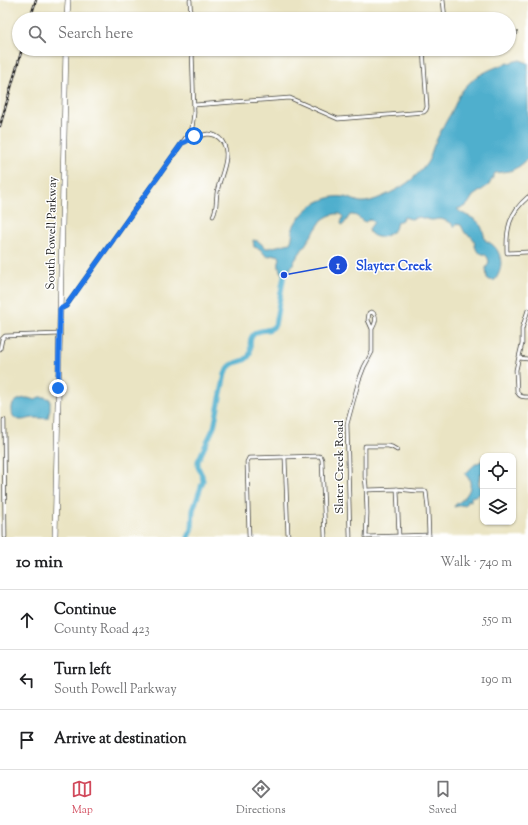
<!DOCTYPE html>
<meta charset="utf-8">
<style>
body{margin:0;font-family:"Sorts Mill Goudy",serif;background:#f6f6f6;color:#202124}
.controls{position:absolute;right:12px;bottom:12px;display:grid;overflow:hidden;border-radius:8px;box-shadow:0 1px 3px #0004}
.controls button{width:36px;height:36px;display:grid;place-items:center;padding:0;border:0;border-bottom:1px solid #e0e0e0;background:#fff;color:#202124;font:20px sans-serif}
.stop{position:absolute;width:12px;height:12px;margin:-9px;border:3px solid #1a73e8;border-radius:50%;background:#fff}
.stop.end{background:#1a73e8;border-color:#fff;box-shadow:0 1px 4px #0008}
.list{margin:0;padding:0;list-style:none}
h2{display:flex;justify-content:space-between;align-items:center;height:52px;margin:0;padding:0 16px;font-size:17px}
h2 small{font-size:13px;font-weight:400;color:#757577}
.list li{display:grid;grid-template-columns:26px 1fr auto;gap:12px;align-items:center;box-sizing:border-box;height:60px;padding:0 16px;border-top:1px solid #e0e0e0}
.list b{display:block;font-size:15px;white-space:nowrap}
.list p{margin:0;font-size:13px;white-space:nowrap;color:#757577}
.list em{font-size:13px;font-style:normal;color:#757577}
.icon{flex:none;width:22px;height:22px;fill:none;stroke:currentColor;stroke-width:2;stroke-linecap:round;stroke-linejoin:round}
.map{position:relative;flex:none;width:528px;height:537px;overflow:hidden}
.search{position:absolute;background:#fff;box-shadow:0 1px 3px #0004;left:12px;right:12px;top:12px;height:44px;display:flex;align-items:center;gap:10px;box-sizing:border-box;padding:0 14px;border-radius:22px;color:#757577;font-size:15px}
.sheet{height:232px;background:#fff}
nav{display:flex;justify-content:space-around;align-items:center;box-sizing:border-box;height:56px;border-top:1px solid #e0e0e0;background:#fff;font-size:11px;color:#757577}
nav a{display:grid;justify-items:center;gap:2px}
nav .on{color:#d1495b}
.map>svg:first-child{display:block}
.water{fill:#4fafcd;stroke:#366674}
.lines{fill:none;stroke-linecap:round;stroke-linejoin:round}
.river{stroke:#4fafcd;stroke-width:5}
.street-casing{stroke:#3b3a35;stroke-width:4.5}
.primary-casing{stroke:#3b3a35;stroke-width:6}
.street{stroke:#fff;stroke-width:3}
.primary{stroke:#fff;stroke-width:5}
.rail-casing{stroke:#1c1c1c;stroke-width:2.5}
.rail{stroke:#fff;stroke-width:1;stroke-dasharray:3;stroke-linecap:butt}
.route{stroke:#1a73e8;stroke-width:5}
.labels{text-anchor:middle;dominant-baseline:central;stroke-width:3;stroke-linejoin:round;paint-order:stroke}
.street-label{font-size:12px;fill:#1c1c1c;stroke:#fff}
.leader{fill:none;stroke:#1d4ed8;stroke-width:1.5}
.callout-dot{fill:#1d4ed8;stroke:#fff;stroke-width:1.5}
.mark-label{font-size:12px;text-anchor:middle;font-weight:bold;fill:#fff}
.callout-label{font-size:13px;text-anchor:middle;font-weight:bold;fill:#1d4ed8;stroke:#fff;stroke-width:3;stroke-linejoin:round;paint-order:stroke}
</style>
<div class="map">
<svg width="528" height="537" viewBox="0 0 528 537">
<rect width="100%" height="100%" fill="#fff"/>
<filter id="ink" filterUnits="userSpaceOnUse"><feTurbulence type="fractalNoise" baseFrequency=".025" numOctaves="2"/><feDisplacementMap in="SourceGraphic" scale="8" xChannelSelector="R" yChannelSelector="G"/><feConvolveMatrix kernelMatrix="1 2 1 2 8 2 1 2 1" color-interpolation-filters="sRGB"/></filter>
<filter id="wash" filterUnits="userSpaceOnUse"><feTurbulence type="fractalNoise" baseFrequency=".012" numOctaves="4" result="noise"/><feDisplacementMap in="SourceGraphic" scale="16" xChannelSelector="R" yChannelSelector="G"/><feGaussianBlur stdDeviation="0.9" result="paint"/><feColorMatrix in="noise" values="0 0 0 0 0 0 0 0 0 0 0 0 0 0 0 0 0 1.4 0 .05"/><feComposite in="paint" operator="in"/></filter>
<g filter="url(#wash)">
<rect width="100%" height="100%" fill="#eae4c3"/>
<g class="water">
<path d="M520,60L528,63V159L522,163L520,166L510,171L495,173L489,185L473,196L468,204L466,206L457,209C462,215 471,216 477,221C482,225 484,234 485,240C488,242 491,243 494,246C503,256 503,269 495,280C491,281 489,280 487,278L486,268L489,263C488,253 484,256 477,251L475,246L474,240L472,237L465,233L461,225L456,224L455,227H454L451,223C447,222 444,219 439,219C437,219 435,220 432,220C428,220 423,218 419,217L411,219L404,217L402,220L397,222C396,224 396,227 395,229C395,230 392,232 390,233C384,238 376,239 370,233L369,229L374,222L371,220L369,219L366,222C359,221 359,214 350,215L344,224L342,225L341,223L343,217L341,214C333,213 328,216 322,220L295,260L288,273L286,274H282C278,269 278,264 280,258L278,255L266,256L260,249L254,247L253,240L258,241L266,248H269L290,243C293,238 292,233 293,228C295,221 304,212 310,207C319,200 333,195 344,197C352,198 357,203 365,202C376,201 402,188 411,180C417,175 428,164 430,157C432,153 432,149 434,145C439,134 445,123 451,113C455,106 457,98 462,91C475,73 499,65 520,60Z"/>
<path d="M39,397H44L50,399V409L48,418C44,419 41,418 36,418C30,417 21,423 15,418C12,416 12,412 12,409C11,402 20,398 27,398C30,398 33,400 36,400Z"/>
<path d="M483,460V474L481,473C480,475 478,482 479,485C480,486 481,487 482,488C484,494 475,496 471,497V501L467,500L466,504L465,506L462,505L454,507L455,505C463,500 474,490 469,479C468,477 466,476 465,474L474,465Z"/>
</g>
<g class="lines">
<path class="river" d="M188,537L192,529L193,510L203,481L202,475L198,467V461L214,427L225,374C232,357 242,366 249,356C253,349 247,341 253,335C259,327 269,334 275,325L284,275L286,269"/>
</g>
</g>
<g filter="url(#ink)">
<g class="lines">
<defs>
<g id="street">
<polyline points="190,0 191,19"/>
<polyline points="443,0 445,19"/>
<polyline points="509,32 516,33"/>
<polyline points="194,105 290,98 338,119 424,112 426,110 427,107 423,49"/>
<path d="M182,143C186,142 187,140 190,138C193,137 204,135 208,134C214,134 218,136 222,141C232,155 221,174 218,188C215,198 218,207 213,216"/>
<path d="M528,197C509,213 506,229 507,253L528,252"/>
<polyline points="60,309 66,306 189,133 192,128 194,113 192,49"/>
<path d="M528,310L522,329V344L518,361L516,370L517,392C520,397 522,397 528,397"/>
<polyline points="0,349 2,339 5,336 60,334"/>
<polyline points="519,358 528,359"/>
<polyline points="4,420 5,537"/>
<polyline points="285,457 288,537"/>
<polyline points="397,489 399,536"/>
<polyline points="367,490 397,489 417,491 426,491 428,509 429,537"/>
<polyline points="249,537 247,462 249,458 319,456 321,457 322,460 325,537"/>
<path d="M350,537L347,424L359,380L364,367L372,352V329L368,320L369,313L372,312C378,316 375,324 372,329"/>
<polyline points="366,537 367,513 366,486 365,477 365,446 388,446 392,447 397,450"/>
<polyline points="366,537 429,535"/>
</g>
<g id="primary">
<polyline points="67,19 68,0"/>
<polyline points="55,537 66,49"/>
</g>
</defs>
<use href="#street" class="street-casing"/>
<use href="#primary" class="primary-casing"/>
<use href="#street" class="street"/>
<use href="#primary" class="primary"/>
<defs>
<g id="rail">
<polyline points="30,19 36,0"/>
<polyline points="0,126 22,49"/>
</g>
</defs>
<use href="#rail" class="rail-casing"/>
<use href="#rail" class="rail"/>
</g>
</g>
<g class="lines" filter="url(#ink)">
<path class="route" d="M58,388L60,309L66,306L182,143C188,142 189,138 196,137L194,136"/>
</g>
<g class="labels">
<g class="street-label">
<text transform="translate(52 233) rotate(-89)">South Powell Parkway</text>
<text transform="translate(340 467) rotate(-90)">Slater Creek Road</text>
</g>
</g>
<path class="leader" d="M284 275L338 265"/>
<g class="callout-dot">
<circle cx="284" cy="275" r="4"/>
<circle cx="338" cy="265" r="10"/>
</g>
<g class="mark-label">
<text x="338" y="269">1</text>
</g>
<g class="callout-label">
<text x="394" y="270">Slayter Creek</text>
</g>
</svg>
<div class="controls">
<button><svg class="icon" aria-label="locate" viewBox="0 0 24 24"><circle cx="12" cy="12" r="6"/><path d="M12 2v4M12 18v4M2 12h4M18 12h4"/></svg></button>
<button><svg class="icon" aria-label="layers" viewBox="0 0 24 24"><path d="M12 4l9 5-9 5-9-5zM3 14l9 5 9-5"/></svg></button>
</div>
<div class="stop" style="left:194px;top:136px"></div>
<div class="stop end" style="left:58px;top:388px"></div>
<div class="search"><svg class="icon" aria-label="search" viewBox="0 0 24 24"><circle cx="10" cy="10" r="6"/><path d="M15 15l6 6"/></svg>Search here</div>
</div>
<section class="sheet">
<h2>10 min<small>Walk · 740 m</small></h2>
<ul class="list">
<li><svg class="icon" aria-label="ahead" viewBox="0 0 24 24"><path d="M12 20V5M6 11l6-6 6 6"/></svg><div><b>Continue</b><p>County Road 423</p></div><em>550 m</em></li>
<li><svg class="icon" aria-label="left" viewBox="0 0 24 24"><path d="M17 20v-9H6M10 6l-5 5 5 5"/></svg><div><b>Turn left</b><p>South Powell Parkway</p></div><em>190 m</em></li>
<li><svg class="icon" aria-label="arrive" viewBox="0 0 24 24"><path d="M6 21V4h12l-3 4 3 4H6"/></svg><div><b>Arrive at destination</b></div></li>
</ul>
</section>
<nav>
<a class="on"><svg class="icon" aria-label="map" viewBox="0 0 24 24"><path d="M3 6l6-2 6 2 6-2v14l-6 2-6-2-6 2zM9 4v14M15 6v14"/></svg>Map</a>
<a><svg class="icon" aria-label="directions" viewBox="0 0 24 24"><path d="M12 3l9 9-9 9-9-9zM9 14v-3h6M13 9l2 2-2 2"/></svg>Directions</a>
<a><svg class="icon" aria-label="saved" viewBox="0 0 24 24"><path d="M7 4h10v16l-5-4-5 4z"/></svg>Saved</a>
</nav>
